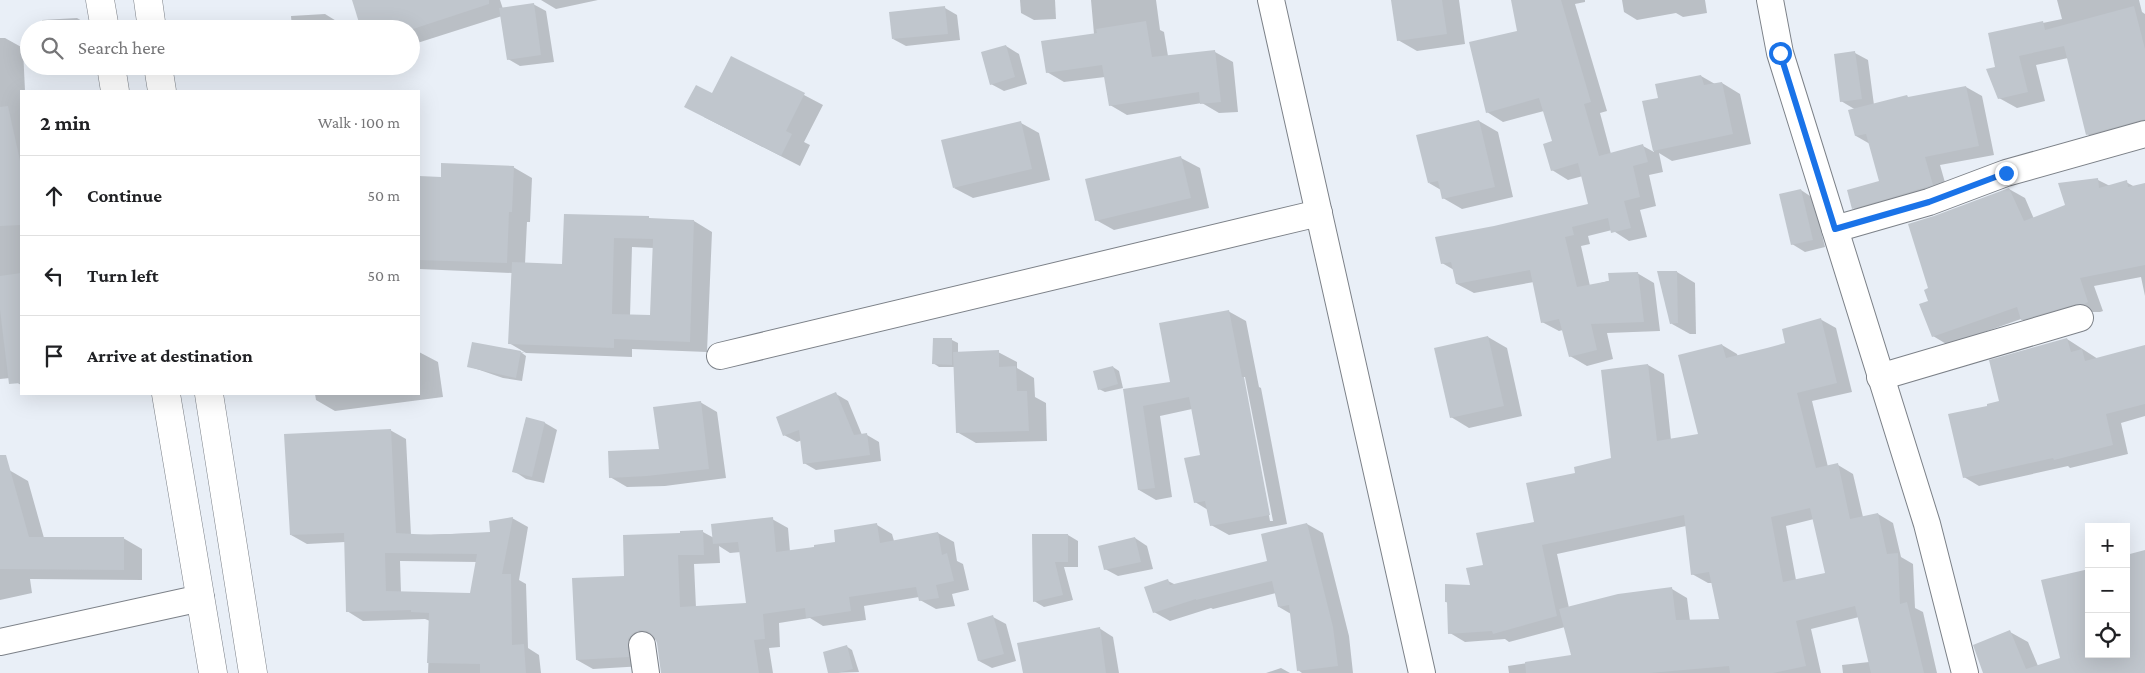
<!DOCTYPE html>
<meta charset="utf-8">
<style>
body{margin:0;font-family:"Crimson Pro",serif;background:#f6f6f6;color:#202124}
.controls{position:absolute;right:15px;bottom:15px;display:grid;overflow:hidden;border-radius:0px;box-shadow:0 5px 20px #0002}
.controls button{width:45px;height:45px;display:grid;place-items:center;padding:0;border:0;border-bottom:1px solid #e0e0e0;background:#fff;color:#202124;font:25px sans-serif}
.stop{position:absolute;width:15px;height:15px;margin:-11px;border:4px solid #1a73e8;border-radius:50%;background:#fff}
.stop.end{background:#1a73e8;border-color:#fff;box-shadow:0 1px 5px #0008}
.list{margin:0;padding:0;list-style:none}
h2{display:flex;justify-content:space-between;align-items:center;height:65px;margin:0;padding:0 20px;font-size:21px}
h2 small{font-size:16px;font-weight:400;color:#757577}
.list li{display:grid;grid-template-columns:32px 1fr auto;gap:15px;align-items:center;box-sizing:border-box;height:80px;padding:0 20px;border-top:1px solid #e0e0e0}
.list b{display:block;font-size:19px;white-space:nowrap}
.list em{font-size:16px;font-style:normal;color:#757577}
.icon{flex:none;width:28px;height:28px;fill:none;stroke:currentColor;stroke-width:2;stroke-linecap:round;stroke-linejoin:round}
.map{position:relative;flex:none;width:2145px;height:673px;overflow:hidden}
.search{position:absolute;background:#fff;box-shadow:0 5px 20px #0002;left:20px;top:20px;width:400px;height:55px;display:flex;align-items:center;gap:12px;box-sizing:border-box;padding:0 18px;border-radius:28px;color:#757577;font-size:19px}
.panel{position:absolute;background:#fff;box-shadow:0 5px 20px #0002;left:20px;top:90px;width:400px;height:305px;border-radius:0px}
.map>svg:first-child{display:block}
.shadow{fill:#0003;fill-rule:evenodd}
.building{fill:#c0c6cd;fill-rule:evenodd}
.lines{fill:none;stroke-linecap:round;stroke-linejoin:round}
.minor-casing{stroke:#7c8188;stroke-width:28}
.major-casing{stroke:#7c8188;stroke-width:29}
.minor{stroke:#fff;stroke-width:26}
.major{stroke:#fff;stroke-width:28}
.route{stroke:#1a73e8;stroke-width:6}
</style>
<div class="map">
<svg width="2145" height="673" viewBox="0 0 2145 673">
<rect width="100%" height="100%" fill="#e9eff7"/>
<g class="shadow">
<polygon points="353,0 500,0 503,9 533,4 546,11 554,62 520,66 508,59 502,16 411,45 411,29"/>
<polygon points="541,0 598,0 556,9"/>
<polygon points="1020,0 1055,0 1056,19 1034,20 1021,13"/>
<polygon points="1091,0 1156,0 1160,30 1164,32 1168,56 1215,52 1233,62 1238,112 1219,113 1202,103 1127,115 1110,105 1105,77 1064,82 1047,72 1094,34"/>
<polygon points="1393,0 1459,0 1465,44 1417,51 1398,40"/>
<polygon points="1512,0 1585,0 1585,2 1575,4 1607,111 1600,113 1611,154 1643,146 1654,152 1643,102 1659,99 1701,76 1715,84 1722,83 1740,94 1751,144 1672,161 1659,153 1663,172 1649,175 1656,206 1640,210 1647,237 1629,241 1612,230 1588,236 1590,244 1581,246 1590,286 1637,273 1654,283 1660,331 1607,333 1613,359 1587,366 1570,356 1563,330 1559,331 1542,322 1534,282 1474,293 1457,284 1454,270 1442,263 1494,227 1589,205 1583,176 1568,180 1552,170 1553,142 1544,111 1503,122 1487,112 1519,31"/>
<polygon points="1622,0 1705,0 1707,13 1683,17 1676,13 1637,20 1624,12"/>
<polygon points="2057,0 2139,0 2142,12 2145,14 2145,133 2105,144 2087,134 2068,58 2036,65 2045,101 2017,108 1999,98 1997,68 1990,34 2062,19"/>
<polygon points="945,8 957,15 960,40 906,46 893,39"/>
<polygon points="325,14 338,22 338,29 292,29 291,16"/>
<polygon points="77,18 89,25 90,29 43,29 42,20"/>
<polygon points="0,38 5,38 23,48 25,91 21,91 21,385 10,378 0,379"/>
<polygon points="1006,46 1019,54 1027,84 1004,91 991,84"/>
<polygon points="1855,53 1868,60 1874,105 1966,87 1982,96 1994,155 1940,165 1948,193 1869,217 1853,208 1881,182 1870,144 1856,136 1856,110 1841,101 1836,55"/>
<polygon points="712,95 804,95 823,105 804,142 810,145 800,166 704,117"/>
<polygon points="1479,121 1498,132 1513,197 1462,209 1443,198 1441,190 1429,183"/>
<polygon points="1021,123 1039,133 1050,180 973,198 954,188"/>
<polygon points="1181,158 1200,168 1209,208 1114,230 1096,220"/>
<path d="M513,167L532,178L530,222H527L525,264L563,265L649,218L653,220L694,221L712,232L707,352L632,349V357L526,353L509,343L512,273L419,269V178H442ZM632,247L654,248L652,317L630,316Z"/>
<polygon points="2098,180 2110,186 2126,182 2135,187 2145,185 2145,296 2141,277 2094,286 2103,311 2100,312 2092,312 2037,328 2021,319 1948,345 1933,336 1930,289 1935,217 2009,189 2025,198 2034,219 2067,206"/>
<polygon points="1801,190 1813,198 1825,247 1805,252 1792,244"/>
<polygon points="1677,272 1695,283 1696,334 1690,334 1672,324"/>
<path d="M1228,311L1246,321L1259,387L1261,388L1287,524L1229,535L1211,525L1208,510L1195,502L1201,456L1192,409L1160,416L1172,497L1156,500L1139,490L1124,390L1172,383ZM1243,377H1245L1273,521H1270Z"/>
<path d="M1820,319L1836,328L1852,392L1812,401L1828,467L1838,465L1853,474L1863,517L1878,514L1893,523L1901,557L1913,564L1915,608L1923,612L1937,673H1843L1842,665L1869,662L1859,617L1811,629L1821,673H1509L1508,666L1572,656L1565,627L1509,642L1505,639L1465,642L1450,633L1448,603L1446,602L1471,586L1484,566L1535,523L1576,474L1613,459L1648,365L1664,374L1671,440L1700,435L1722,345L1737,354L1738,357L1787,344ZM1814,519L1827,574L1796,580L1786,526ZM1686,526L1692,574L1708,583H1712L1721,620L1690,621L1687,598L1672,589L1569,608L1557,554Z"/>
<polygon points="1488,337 1507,348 1522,416 1469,428 1451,417"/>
<polygon points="2067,339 2098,359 2145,347 2145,416 2121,423 2128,454 2070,468 2068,466 1979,486 1964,477 1989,407 2000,402"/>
<polygon points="952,340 958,343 958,353 998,352 1017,362 1017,368 1034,378 1035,397 1046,403 1047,441 976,443 957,432 955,367 939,367 933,363"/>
<polygon points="473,344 525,353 522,353 526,356 522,381 503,378 468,366"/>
<polygon points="419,352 438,362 443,397 335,411 316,400 315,394 419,394"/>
<polygon points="1113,367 1119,371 1123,388 1105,392 1099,389"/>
<polygon points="836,394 848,401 862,435 867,435 879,442 881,461 816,470 804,463 802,440 797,442 784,435"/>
<polygon points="700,402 717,412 726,478 665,486 627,487 610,477 660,450"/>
<polygon points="526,419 545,423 557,430 544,483 526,479 514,471"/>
<path d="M390,430L406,439L411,535L492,533L512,518L528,527L519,580L526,584L528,648L539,655L541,673H428L430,621L425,619L363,621L347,611L345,542L307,544L291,535ZM400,561L477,562L471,595L401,593Z"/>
<polygon points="9,470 28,481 44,538 123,538 142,549 142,580 30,579 32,593 0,600 0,473"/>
<path d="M772,519L788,528L790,552L837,543L877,525L892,534L894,541L938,533L954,542L957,561L963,564L969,590L952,594L955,606L936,609L920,600L919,597L864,606L866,620L823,626L810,618L779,623L780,647L769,648L773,673H662L657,639L648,642L644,666L593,669L577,660L625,577L681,535L703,532L714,538ZM719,546L730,553L741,552L748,604L696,608L694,564L720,563Z"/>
<polygon points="1307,524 1323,533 1349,636 1353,673 1302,673 1298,670 1291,614 1279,607 1276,593 1213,609 1211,608 1170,621 1154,612 1168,581 1176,585 1268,562"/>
<polygon points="1068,535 1078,541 1078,567 1064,567 1073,600 1044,607 1034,601 1033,536"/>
<polygon points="1135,538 1147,546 1153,569 1118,576 1105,569"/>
<polygon points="2145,551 2145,673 1985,673 2010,632 2028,642 2038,666 2089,654 2126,654"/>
<polygon points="993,617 1006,624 1016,661 992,668 979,661"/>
<polygon points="1099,628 1113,637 1119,673 1024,673"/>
<polygon points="846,646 852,650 859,672 830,673"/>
<polygon points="1281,668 1290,673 1266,673"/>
</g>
<g class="building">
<polygon points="352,0 489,0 489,4 413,29 361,29"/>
<polygon points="1391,0 1442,0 1447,34 1397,41"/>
<polygon points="1511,0 1561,0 1591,102 1584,104 1599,156 1643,144 1648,162 1633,166 1640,197 1624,201 1631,228 1611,233 1608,218 1572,227 1574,235 1565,237 1577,287 1609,281 1608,273 1638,272 1644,322 1591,324 1597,350 1569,357 1559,319 1541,323 1530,270 1456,284 1451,262 1441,264 1435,237 1494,226 1588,204 1578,163 1551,171 1543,144 1552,141 1539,98 1486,113 1469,42 1517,31"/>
<polygon points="534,3 541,55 507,60 499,8"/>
<polygon points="945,6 948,34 892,39 889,12"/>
<polygon points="2134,6 2145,49 2145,119 2086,135 2064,46 2019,56 2028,92 1998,99 1986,69 1995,67 1988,33 2043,21 2045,30"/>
<polygon points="1146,21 1152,57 1215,50 1221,102 1200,104 1199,92 1109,106 1102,65 1046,73 1041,41 1097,33 1096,29"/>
<polygon points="1006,45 1015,77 990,85 981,52"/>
<polygon points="1855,51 1862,99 1840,102 1834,54"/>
<polygon points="731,56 805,93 786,131 792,134 781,156 684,107 696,85 712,93"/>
<polygon points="1701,75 1704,85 1722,82 1733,134 1653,151 1642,101 1658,98 1655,84"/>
<polygon points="1966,86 1979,146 1925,157 1933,185 1852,209 1847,190 1879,181 1866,134 1855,136 1848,110 1907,95 1908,97"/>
<polygon points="8,106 21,165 21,225 0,226 0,107"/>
<polygon points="1479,120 1495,187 1442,199 1438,181 1428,183 1416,135"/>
<polygon points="1021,121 1032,169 953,188 941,140"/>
<polygon points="1181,156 1191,198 1095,221 1085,179"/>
<polygon points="441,163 514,166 512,212 509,212 507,263 419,260 419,176 441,177"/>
<polygon points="2098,178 2099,188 2127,180 2128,187 2145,183 2145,265 2080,278 2088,302 2084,304 2076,304 2021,320 2017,307 1932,337 1919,304 1928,301 1924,290 1928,288 1908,224 1934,216 2009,188 2024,221 2065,205 2058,183"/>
<polygon points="1801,189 1813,240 1791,245 1779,194"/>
<path d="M564,214L649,216V218L694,220L690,342L614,339V348L508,344L512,262L562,264ZM614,238L653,239L650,315L612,314Z"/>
<polygon points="1657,271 1677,271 1678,323 1670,324"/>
<polygon points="21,273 21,383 9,384 0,310 0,276"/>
<polygon points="1229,310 1242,377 1244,377 1270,515 1210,526 1205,501 1194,503 1184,458 1200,455 1189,397 1143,406 1155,488 1138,490 1123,389 1170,382 1159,323"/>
<path d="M1821,318L1837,383L1797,393L1816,468L1838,463L1850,519L1878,513L1887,554L1898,553L1900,604L1907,602L1924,673H1871L1855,606L1796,621L1806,666L1773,673H1730L1729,666L1650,673H1526L1525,662L1571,655L1559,609L1618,594L1672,587L1676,620L1719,619L1709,572L1691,575L1684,515L1542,545L1557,616L1493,634L1492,631L1448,634L1447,602H1445V584L1470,585L1466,568L1483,565L1476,533L1534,522L1526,483L1575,473L1574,467L1611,458L1601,370L1648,364L1657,441L1698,434L1678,355L1722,344L1726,358L1767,348L1785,343L1782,329ZM1810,508L1825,573L1783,582L1771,517Z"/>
<polygon points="1488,336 1504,406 1450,418 1434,348"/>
<polygon points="933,338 952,338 952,365 932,364"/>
<polygon points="2067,338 2071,352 2082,349 2085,361 2145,345 2145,404 2106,414 2113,445 2054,460 2053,458 1963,478 1948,414 1987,406 1987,404 1999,401 1989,360"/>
<polygon points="472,342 521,351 516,378 467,367"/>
<polygon points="999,350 999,367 1016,366 1017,391 1027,391 1029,431 956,433 953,352"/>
<polygon points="1113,366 1118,384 1098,390 1093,371"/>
<polygon points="836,392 854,435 867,433 870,455 803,464 799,430 783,436 776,417"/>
<polygon points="701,401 709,469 647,476 609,478 608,451 659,449 653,407"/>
<polygon points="526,417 545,422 532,477 512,472"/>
<path d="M391,429L396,533L431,535L490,532L489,521L513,517L502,574H511L512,645L524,644L526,673H480V664L427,663L429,613L411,612V610L346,612L344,533L290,535L284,434ZM385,553L477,554L470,593L386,591Z"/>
<polygon points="0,455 6,455 29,537 124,537 124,570 0,569"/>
<polygon points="773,517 776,552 814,547 814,545 835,542 834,530 877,523 880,543 938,532 942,555 947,553 954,581 936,585 939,598 919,601 916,587 849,597 851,611 806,618 805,608 763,614 765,639 754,640 759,673 661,673 657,643 654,636 648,631 640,630 633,633 628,639 629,657 576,660 572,578 624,576 623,535 680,533 680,531 703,530 704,555 678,555 680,607 746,603 738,542 713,544 711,524"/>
<polygon points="1307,523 1333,627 1338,666 1297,671 1289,605 1278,607 1272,581 1196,600 1196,599 1153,613 1144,587 1168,579 1170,585 1267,561 1261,534"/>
<polygon points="1032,534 1068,534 1068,562 1055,562 1063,595 1033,602"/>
<polygon points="1135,537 1141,562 1104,570 1098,546"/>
<polygon points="2145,550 2145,673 1983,673 1973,645 2010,630 2026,669 2060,658 2041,580 2089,569 2089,654 2126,654 2126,555"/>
<polygon points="993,615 1004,654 978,661 967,623"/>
<polygon points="1100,627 1106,673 1023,673 1017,643"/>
<polygon points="847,645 853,669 838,673 828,673 823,652"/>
</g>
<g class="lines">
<defs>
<g id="minor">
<polyline points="1271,0 1422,673"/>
<polyline points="1770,0 1780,53 1927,524 1965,673"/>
<polyline points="1835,229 1929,202 2006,173 2145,134"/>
<polyline points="720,356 1319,213"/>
<polyline points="1880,377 2080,318"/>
<polyline points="0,642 201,598"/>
<polyline points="642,645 646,673"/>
</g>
<g id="major">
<polyline points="100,0 105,29"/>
<polyline points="148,0 152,29"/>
<polyline points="111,66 115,91"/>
<polyline points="158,66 162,91"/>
<polyline points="166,394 213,673"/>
<polyline points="209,394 253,673"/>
</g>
</defs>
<use href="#minor" class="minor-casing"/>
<use href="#major" class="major-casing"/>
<use href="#minor" class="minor"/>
<use href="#major" class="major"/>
</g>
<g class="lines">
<polyline class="route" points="1780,53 1835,229 1929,202 2006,173"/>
</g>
</svg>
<div class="controls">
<button>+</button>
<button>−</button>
<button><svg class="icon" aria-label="locate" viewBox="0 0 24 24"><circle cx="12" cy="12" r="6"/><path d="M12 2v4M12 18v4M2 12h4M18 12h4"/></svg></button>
</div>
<div class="stop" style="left:1780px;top:53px"></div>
<div class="stop end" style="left:2006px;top:173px"></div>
<div class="search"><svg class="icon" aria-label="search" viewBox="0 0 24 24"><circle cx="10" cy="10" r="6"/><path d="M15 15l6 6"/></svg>Search here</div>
<section class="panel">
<h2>2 min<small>Walk · 100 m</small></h2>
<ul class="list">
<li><svg class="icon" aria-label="ahead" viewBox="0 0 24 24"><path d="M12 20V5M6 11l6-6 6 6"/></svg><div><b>Continue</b></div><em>50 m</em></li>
<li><svg class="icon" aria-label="left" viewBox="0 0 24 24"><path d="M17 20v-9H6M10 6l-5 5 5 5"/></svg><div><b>Turn left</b></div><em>50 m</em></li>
<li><svg class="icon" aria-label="arrive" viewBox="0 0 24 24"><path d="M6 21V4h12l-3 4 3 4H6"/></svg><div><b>Arrive at destination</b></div></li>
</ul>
</section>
</div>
